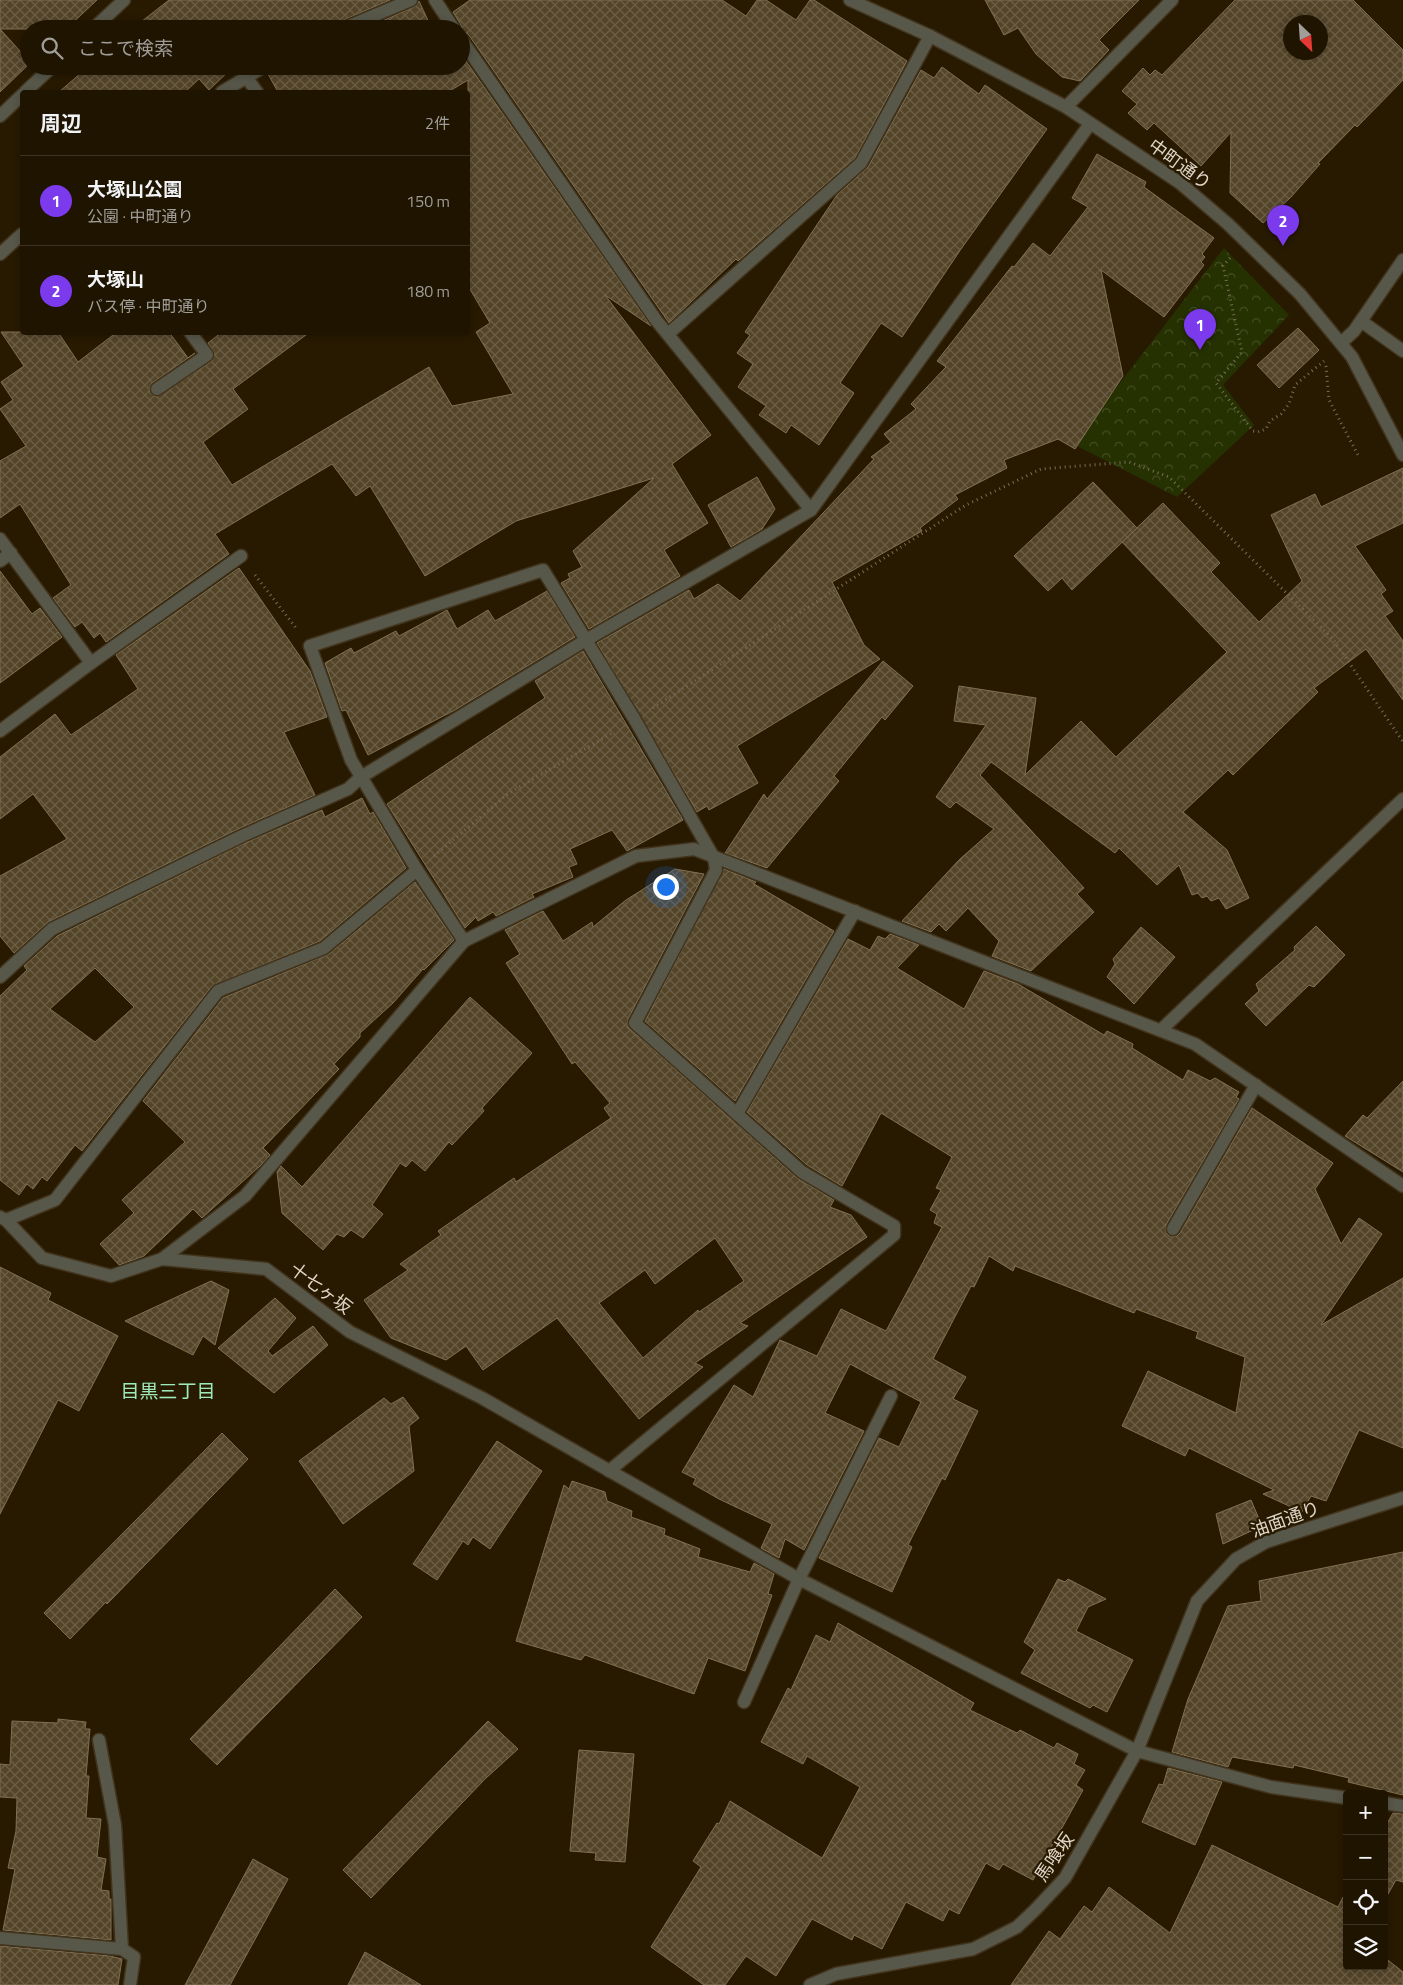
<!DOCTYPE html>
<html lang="ja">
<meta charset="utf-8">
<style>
body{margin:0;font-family:"Titillium Web","Noto Sans JP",sans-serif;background:#2b210f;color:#f1f3f6}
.controls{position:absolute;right:15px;bottom:15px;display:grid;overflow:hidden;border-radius:5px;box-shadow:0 2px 8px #0003}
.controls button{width:45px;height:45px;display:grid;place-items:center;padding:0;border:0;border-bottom:1px solid #3c3322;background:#1e1400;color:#f1f3f6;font:25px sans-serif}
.compass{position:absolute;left:1283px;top:15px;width:45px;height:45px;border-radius:50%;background:#1e1400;box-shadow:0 2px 8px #0003;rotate:155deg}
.you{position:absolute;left:665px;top:886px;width:18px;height:18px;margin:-12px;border:4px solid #fff;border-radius:50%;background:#1a73e8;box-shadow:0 0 0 8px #1a73e833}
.badge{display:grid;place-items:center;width:32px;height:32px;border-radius:50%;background:#7c3aed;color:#fff;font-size:16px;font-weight:700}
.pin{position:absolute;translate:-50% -41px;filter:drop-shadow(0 1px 2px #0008)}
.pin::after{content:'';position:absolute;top:26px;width:18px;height:15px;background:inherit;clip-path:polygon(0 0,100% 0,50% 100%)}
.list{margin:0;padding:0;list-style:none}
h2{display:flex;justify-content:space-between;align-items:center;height:65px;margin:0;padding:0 20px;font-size:21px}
h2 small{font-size:16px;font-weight:400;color:#a19e99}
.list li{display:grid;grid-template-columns:32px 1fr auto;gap:15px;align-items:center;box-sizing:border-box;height:90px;padding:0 20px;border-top:1px solid #3c3322}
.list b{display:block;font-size:19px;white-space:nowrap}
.list p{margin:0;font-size:16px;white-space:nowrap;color:#a19e99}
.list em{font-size:16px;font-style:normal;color:#a19e99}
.icon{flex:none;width:28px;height:28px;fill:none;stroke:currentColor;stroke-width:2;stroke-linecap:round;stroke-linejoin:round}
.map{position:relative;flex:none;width:1403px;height:1985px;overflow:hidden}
.search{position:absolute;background:#1e1400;box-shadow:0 2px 8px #0003;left:20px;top:20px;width:450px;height:55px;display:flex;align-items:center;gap:12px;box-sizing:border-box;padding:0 18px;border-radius:28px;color:#a19e99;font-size:19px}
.panel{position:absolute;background:#1e1400;box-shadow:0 2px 8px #0003;left:20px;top:90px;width:450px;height:245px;border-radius:5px}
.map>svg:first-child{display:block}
.park{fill:url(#park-crowns)}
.building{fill:url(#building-cross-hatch);stroke:#807053;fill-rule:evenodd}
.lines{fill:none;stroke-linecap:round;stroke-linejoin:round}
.service-casing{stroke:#42341c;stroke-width:15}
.minor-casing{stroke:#42341c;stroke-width:15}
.tertiary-casing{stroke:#42341c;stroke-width:15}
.path{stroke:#796d58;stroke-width:3;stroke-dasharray:1 4;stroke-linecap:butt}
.service{stroke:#57574a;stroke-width:12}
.minor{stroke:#57574a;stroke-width:12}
.tertiary{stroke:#57574a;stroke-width:12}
.labels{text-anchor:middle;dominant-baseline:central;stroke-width:4.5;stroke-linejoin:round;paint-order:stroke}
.street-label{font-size:18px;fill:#dfd6c7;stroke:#281a00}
.neighbourhood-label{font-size:19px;fill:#9ee9ba;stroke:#281a00}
</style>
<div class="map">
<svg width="1403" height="1985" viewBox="0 0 1403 1985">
<defs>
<pattern id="park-crowns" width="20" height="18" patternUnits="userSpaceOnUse" patternTransform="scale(1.25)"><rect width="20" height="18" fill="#253100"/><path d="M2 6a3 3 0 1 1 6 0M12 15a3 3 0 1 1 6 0" fill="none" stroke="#444e24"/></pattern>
<pattern id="building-cross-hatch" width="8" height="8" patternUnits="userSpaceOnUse" patternTransform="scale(1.25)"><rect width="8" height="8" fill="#544529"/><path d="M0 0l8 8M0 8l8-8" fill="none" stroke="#6c5f47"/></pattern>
</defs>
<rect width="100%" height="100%" fill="#281a00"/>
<polygon class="park" points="1224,248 1289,315 1223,385 1254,425 1177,497 1073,444"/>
<g class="building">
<polygon points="0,0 97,0 66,29 0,29"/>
<polygon points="169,0 390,0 339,22 334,29 132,29"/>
<polygon points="470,0 722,0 746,16 757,0 766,0 796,20 810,0 814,0 907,61 855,158 738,261 736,259 669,323 468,34 462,31 461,25 453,12"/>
<polygon points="985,0 1139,0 1099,40 1109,50 1080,81 1062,77 1036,54 1018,28 1004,35"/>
<path d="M1235,0H1353L1403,50V80L1357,127L1355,125L1318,163L1320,164L1291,197L1263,223L1230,193L1231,132L1201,166L1154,123L1147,130L1128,113L1137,104L1122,91L1143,68L1150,75L1155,70L1162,75ZM1290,22H1320V52H1290Z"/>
<polygon points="419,1 431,27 439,21 444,29 364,29 414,7"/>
<polygon points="0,29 29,61 29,64 0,92"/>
<polygon points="461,54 651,326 605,295 711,435 672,464 708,523 664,550 680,576 589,629 561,583 570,578 568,574 582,567 573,551 654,478 516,521 425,576 370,486 356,496 332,464 215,534 229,554 106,642 100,633 94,638 82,622 75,627 53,598 71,585 20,504 0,518 0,461 26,446 0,409 13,400 1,382 24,366 1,332 58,332 78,362 117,332 169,332 188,358 195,353 152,383 150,386 150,393 157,397 212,361 215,354 208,343 222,332 310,332 233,389 248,409 203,442 232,485 429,367 452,406 513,394 476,332 490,323 468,286 468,80 448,92 278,92 268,74 273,66 461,66"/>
<polygon points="89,66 234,66 209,90 199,79 185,92 59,92"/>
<polygon points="942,67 979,94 985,85 1047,129 961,249 902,337 881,323 840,383 854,393 819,445 791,425 786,433 759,415 766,406 738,387 753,364 737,353 750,335 745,332 837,195 868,167 921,70 934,78"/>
<polygon points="1097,154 1146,182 1144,187 1214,238 1202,254 1205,257 1201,262 1204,265 1164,317 1101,270 1123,376 1075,449 1058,439 1004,460 1007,468 955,495 958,499 920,528 922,531 832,582 864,645 880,659 737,746 758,783 709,810 707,806 697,812 597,643 689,590 694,599 718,584 740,601 874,459 871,457 891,442 884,434 916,409 911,404 946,367 937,361 1012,266 1014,267 1033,243 1050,256 1088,207 1072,198"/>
<polygon points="1298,328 1319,350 1279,388 1257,365"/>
<polygon points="1403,468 1403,523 1355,546 1386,590 1381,594 1393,611 1385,616 1403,641 1403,700 1366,649 1314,688 1318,692 1233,775 1228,770 1183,812 1227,850 1249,898 1226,909 1219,898 1211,901 1207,896 1202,898 1198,893 1192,895 1179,865 1157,885 1119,848 1115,853 991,762 980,775 1084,888 1077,894 1094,912 1031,971 992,956 999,941 968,908 946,931 939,924 931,932 902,921 960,859 994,829 956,802 950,808 936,797 986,725 954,721 959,686 1036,698 1025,775 1081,721 1116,757 1227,652 1122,542 1163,503 1220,563 1211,572 1259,622 1302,581 1271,515 1315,494 1321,507"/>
<polygon points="757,477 775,509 762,529 731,547 708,505"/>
<polygon points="1093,482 1137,528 1072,590 1062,578 1048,591 1014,556"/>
<polygon points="239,568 310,671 327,717 284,732 315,795 238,829 48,922 14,953 0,936 0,876 67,839 33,794 0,819 0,757 55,714 71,735 138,689 116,655"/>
<polygon points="0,571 32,614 40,608 62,637 0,683"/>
<polygon points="547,591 575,637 455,710 368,755 346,710 342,711 325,663 351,648 354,653 396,631 399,636 447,610 457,629 488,610 495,621"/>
<polygon points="583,651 683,820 627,851 612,830 570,849 577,864 569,867 573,877 532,894 534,897 496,916 493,912 478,921 476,917 465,928 387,804 545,698 535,681"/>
<polygon points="883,661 913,686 885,720 882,717 834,776 839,781 767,868 725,853 764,794 767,799"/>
<path d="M362,798L370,814L373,812L406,868L320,941L212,986L82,1151L75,1145L47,1181L42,1177L33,1189L27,1184L19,1195L0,1180V996L27,970L24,966L57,936L245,843L322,810L325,817ZM95,968L134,1007L95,1042L50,1009Z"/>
<path d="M675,869L704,874L628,1019V1027L797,1178L834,1200L830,1207L851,1215L867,1237L740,1323L748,1326L695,1363L703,1367L639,1419L557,1318L483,1370L466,1346L446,1360L391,1338L364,1300L408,1270L400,1264L441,1235L438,1231L514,1178L516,1182L611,1118L604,1108L610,1103L575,1062L572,1064L506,963L520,954L505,930L543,911L563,941L592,922L593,927L626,900ZM715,1238L744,1281L699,1312L698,1310L643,1358L599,1303L645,1270L655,1284Z"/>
<polygon points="724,869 756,882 754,884 834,931 735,1101 645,1021"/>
<polygon points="415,882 454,940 424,970 423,969 393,1003 360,1033 360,1037 334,1064 339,1069 263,1148 270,1155 260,1166 202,1218 193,1209 144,1256 119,1265 100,1244 134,1213 122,1200 185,1142 143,1101 223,998 329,954"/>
<polygon points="1316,926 1345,955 1314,987 1309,985 1266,1026 1245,1004 1259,991 1256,984 1295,950 1294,947"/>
<polygon points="1141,927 1175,957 1134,1004 1107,977 1115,964 1113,959"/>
<polygon points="890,934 919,945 897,968 964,1009 984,971 1018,984 1104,1035 1107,1031 1133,1044 1132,1048 1183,1080 1188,1070 1210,1081 1215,1078 1239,1092 1236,1097 1239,1099 1166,1225 1166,1233 1169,1236 1177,1236 1180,1233 1252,1108 1333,1163 1315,1189 1341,1244 1359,1218 1382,1234 1321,1325 1403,1278 1403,1448 1359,1430 1326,1501 1311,1496 1302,1512 1263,1494 1274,1490 1189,1448 1185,1456 1122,1426 1148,1371 1236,1413 1245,1357 1196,1338 1198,1332 1136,1309 1134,1313 1015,1266 1013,1271 989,1256 974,1287 971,1286 933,1359 966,1377 953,1399 978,1411 945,1480 942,1478 908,1545 912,1547 892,1592 819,1558 879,1438 899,1447 921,1402 850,1364 825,1413 864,1431 804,1550 785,1539 779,1558 761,1548 772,1524 719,1499 693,1484 696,1479 682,1472 734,1385 753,1397 780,1340 817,1356 841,1309 886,1331 942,1227 934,1223 937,1214 930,1210 941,1190 936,1188 952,1157 881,1113 842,1186 807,1165 747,1112 848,939 870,950 878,936 885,939"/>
<polygon points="470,997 532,1053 482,1108 484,1111 452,1145 449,1142 425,1171 412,1160 406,1167 400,1163 372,1205 383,1214 363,1238 351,1230 344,1237 337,1234 323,1250 282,1213 277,1172 281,1166 302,1187"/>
<polygon points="1403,1081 1403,1172 1345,1136 1363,1115 1367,1118"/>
<polygon points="0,1267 51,1293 48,1300 118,1336 79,1411 58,1400 0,1514"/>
<polygon points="211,1281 229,1290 215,1345 203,1336 193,1355 125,1321"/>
<polygon points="275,1298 296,1318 268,1351 272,1356 313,1326 328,1345 274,1393 218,1348"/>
<polygon points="403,1397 419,1418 409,1426 414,1471 343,1524 299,1461 384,1398 391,1404"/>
<polygon points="222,1433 248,1459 107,1604 106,1602 70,1639 44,1613"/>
<polygon points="497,1441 542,1471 490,1549 473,1537 468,1545 463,1541 437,1580 413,1564"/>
<polygon points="572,1481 605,1492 607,1501 632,1511 631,1517 665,1529 664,1535 700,1549 698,1557 750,1572 754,1563 774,1574 768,1594 772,1595 745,1671 708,1658 694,1694 585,1655 581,1660 516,1641 564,1485 569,1489"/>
<polygon points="1251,1500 1262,1526 1223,1544 1216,1514"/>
<polygon points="1403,1552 1403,1795 1348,1782 1349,1778 1294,1765 1293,1768 1232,1757 1228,1767 1172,1752 1188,1699 1228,1606 1261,1601 1259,1581"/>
<polygon points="1058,1579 1065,1582 1068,1579 1106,1599 1088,1607 1076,1631 1133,1660 1107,1712 1093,1705 1090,1708 1021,1673 1035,1650 1024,1642"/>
<polygon points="335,1589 362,1617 217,1765 190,1739"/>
<polygon points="838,1623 974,1703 970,1710 1017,1733 1020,1730 1054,1748 1057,1743 1078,1754 1074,1764 1085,1770 1076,1785 1083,1790 1033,1880 1003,1864 999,1870 986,1863 959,1914 949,1909 943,1921 906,1902 882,1949 854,1935 852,1940 812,1919 776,1976 746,1956 725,1985 704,1985 651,1947 701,1867 693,1861 717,1823 719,1824 730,1801 822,1858 860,1787 807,1756 803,1764 761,1742 788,1688 791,1690 816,1635 830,1642"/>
<polygon points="58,1719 86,1722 85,1729 90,1729 86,1776 89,1776 86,1818 101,1819 97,1857 106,1859 101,1890 109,1891 109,1899 111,1899 111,1940 3,1930 15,1869 8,1868 16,1831 17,1798 0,1797 0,1764 10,1765 12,1721 58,1723"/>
<polygon points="488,1721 518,1749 485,1779 371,1898 343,1870"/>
<polygon points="579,1750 634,1754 625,1862 595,1860 596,1853 570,1851"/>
<polygon points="1168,1768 1222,1782 1195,1845 1142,1822 1159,1784 1163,1785"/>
<polygon points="1393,1813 1403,1814 1403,1882 1396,1880 1384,1901 1384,1829"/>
<polygon points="1212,1845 1338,1907 1343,1897 1347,1898 1347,1966 1384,1966 1384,1957 1403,1972 1403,1985 1011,1985 1049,1931 1060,1939 1084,1906 1092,1912 1109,1887 1170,1933"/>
<polygon points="253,1859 288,1879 230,1985 185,1985"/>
<polygon points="0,1946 110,1956 122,1959 118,1985 0,1985"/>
<polygon points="365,1952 421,1985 348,1985"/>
</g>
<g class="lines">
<defs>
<g id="service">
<polyline points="342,29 411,0"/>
<polyline points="246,77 257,92"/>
<polyline points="222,92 265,66"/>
<polyline points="0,254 22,234"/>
<polyline points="1361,321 1403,351"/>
<polyline points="157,389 207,355 190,332"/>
<polyline points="310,646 351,760 417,870 464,941"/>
<polyline points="0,977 52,929 242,836 348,789 361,777 586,640 811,510"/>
<polyline points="737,1114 855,911"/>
<polyline points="6,1220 55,1200 218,991 324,948 417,870"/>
<polyline points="1173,1229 1256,1085"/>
<polyline points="162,1259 245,1196 464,941 636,856 694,849 1195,1044 1403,1186"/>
<polyline points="744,1702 799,1579 891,1396"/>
<polyline points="99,1740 115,1825 122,1949"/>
</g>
<g id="minor">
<polyline points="435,0 454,29"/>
<polyline points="93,29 124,0"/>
<polyline points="461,39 656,320 811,510 1090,124"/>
<polyline points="25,92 53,66"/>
<polyline points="1066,107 1172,0"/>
<polyline points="0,116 22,95"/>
<polyline points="668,334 861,163 930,36"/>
<polyline points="1341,343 1354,331 1403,260"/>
<polyline points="0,539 91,663"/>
<polyline points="0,561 11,553"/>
<polyline points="310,646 543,570 635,720 714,858 716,870 635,1023 802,1172 894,1226 894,1235 609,1471"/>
<polyline points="0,731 91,663 241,556"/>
<polyline points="1161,1030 1403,799"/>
<polyline points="0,1217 6,1220 42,1258 111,1276 162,1259 266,1269 350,1332 482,1398 799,1579 1137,1751 1271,1787 1347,1798"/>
<polyline points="1384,1803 1403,1806"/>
<polyline points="0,1938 122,1949 134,1957 130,1985"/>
<polyline points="810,1985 836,1974 973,1949 1017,1927 1035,1910 1065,1878 1137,1751 1197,1601 1236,1559 1266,1542 1403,1498"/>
</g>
<polyline id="tertiary" points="850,0 930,36 1066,107 1180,183 1228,224 1300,294 1352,357 1403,455"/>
</defs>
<use href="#service" class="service-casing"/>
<use href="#minor" class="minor-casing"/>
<use href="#tertiary" class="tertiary-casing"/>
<g class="path">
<polyline points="1230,258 1223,266 1242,352 1216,383 1253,431 1258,432 1266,429 1270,421 1281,414 1289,404 1295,385 1324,361"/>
<polyline points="1326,366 1329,400 1358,455"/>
<polyline points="255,575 296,628"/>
<polyline points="653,708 966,505 1041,469 1129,462 1169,477 1333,639 1403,742"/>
<polyline points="434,856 509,793 614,732"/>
</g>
<use href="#service" class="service"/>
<use href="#minor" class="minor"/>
<use href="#tertiary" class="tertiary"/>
</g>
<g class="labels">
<g class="street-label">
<text transform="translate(1180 164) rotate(36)">中町通り</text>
<text transform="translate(321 1288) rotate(37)">十七ヶ坂</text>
<text transform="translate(1285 1519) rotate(-20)">油面通り</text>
<text transform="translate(1054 1857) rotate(-56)">馬喰坂</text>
</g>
<g class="neighbourhood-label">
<text x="168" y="1390">目黒三丁目</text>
</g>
</g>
</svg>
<div class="controls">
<button>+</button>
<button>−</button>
<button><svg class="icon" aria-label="locate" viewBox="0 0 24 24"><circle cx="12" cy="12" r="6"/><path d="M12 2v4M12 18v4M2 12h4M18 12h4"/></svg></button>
<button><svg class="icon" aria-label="layers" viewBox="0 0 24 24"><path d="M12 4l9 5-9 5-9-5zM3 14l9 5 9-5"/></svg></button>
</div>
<svg class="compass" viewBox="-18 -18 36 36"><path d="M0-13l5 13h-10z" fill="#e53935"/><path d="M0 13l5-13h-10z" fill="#a19e99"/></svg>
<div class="you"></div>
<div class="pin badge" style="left:1200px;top:350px">1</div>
<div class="pin badge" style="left:1283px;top:246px">2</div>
<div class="search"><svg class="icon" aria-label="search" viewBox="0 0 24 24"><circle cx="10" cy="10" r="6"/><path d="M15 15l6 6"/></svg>ここで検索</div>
<section class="panel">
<h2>周辺<small>2件</small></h2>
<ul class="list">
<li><span class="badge">1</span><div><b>大塚山公園</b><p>公園 · 中町通り</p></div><em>150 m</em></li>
<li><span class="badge">2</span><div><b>大塚山</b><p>バス停 · 中町通り</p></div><em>180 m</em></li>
</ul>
</section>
</div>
